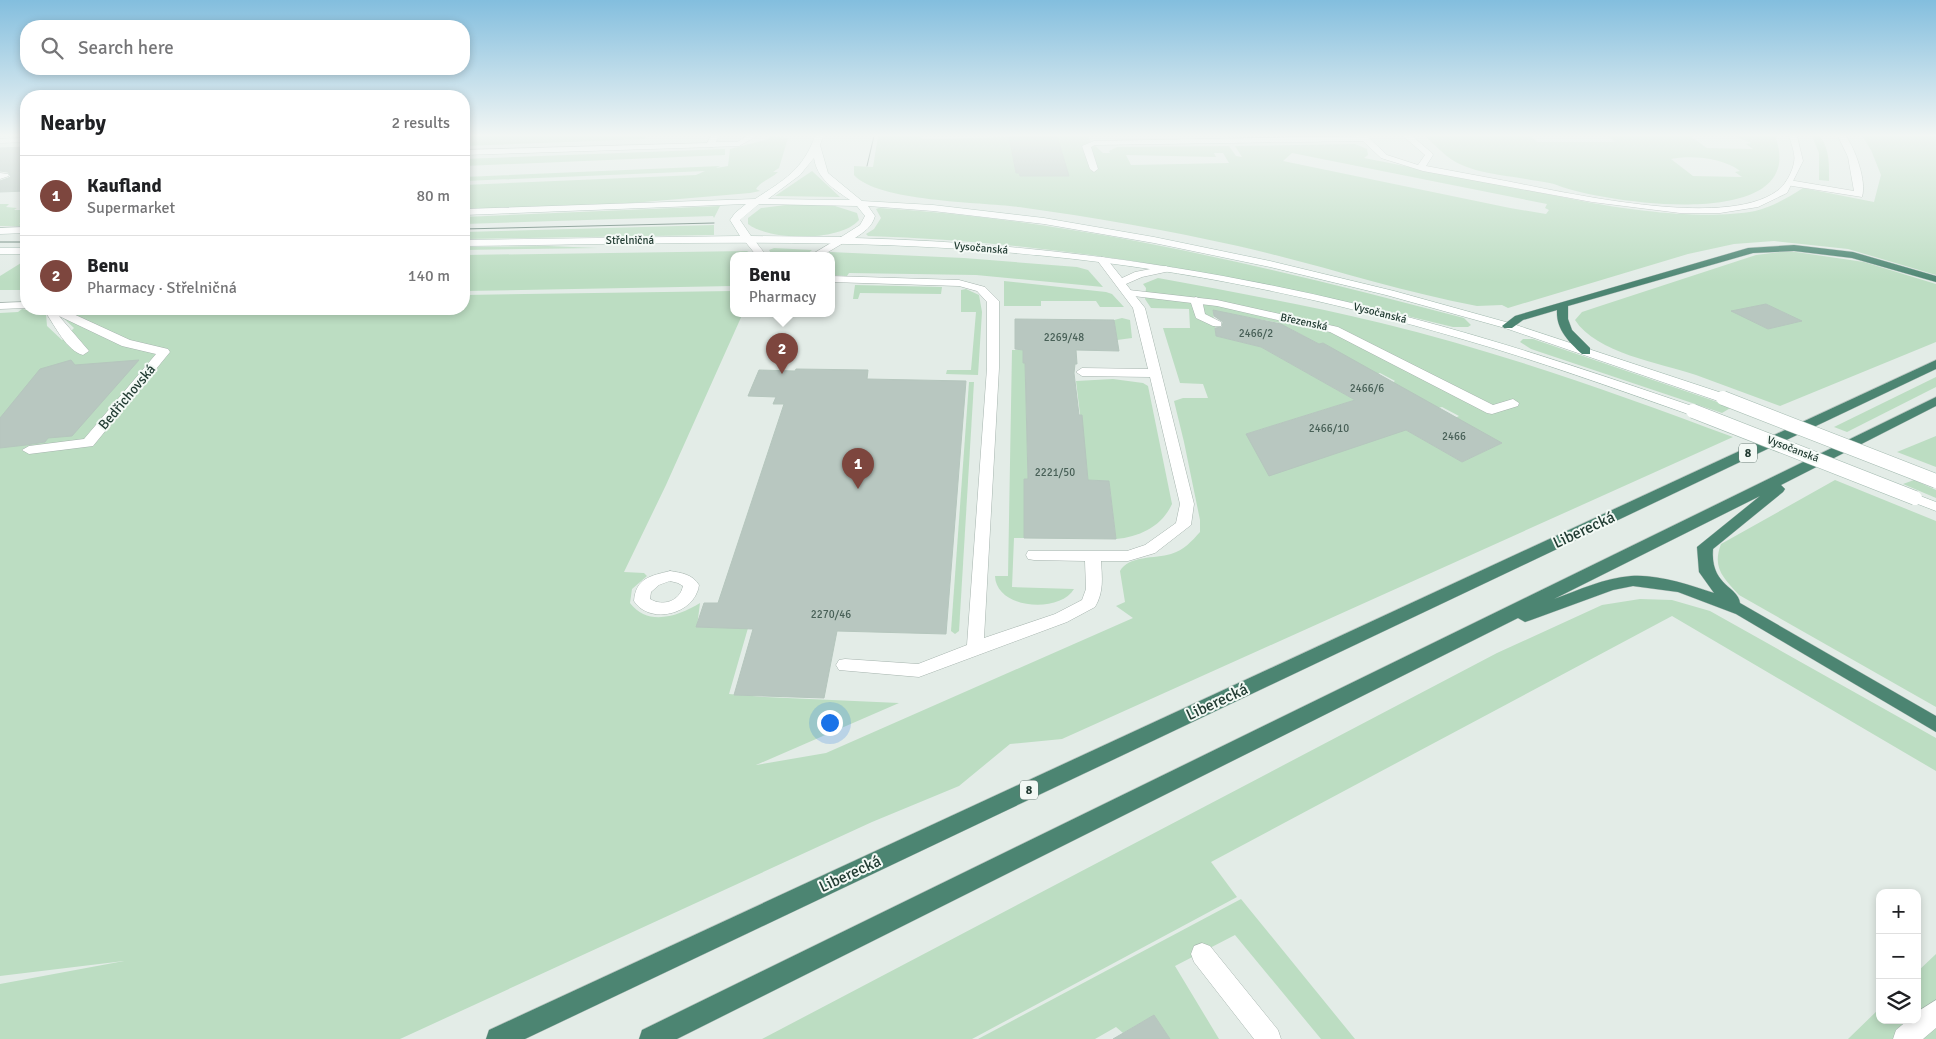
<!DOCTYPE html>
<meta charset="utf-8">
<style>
body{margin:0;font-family:Signika,sans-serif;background:#f6f6f6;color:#202124}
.controls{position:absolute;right:15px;bottom:15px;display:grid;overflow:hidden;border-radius:10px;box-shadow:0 2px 8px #0003}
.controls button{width:45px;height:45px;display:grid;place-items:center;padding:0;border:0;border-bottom:1px solid #e0e0e0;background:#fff;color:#202124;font:25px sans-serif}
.you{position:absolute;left:829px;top:722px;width:18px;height:18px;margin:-12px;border:4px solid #fff;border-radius:50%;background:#1a73e8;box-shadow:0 0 0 8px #1a73e833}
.badge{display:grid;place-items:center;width:32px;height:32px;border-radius:50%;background:#7d463e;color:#fff;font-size:16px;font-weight:700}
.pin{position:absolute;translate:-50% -41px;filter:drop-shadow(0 1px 2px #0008)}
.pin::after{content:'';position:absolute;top:26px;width:18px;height:15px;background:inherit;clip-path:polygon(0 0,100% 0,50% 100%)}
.popup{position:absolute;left:730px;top:252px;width:105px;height:65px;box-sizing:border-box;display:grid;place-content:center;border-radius:10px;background:#fff;filter:drop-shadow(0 1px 4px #0005);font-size:16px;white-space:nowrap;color:#757577}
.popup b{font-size:19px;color:#202124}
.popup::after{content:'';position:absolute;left:50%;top:100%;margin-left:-10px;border:10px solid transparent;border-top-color:#fff}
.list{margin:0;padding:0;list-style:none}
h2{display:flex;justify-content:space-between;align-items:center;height:65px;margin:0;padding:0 20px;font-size:21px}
h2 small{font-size:16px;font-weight:400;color:#757577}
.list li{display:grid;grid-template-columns:32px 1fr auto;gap:15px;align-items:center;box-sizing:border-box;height:80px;padding:0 20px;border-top:1px solid #e0e0e0}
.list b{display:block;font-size:19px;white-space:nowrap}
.list p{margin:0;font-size:16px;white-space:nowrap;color:#757577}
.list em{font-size:16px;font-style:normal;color:#757577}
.icon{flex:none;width:28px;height:28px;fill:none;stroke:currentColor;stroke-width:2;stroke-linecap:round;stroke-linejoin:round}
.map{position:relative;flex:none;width:1936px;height:1039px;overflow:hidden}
.search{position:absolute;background:#fff;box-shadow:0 2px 8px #0003;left:20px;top:20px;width:450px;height:55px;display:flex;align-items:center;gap:12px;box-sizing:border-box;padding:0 18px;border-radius:20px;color:#757577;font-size:19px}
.panel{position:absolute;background:#fff;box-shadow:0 2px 8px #0003;left:20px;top:90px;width:450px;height:225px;border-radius:20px}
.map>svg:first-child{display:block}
.green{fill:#bcddc2;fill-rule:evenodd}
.building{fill:#b8c7c0;stroke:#b5c6bd}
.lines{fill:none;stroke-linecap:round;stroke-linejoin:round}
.service-casing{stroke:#a6b4ae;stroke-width:1}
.minor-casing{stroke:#a6b4ae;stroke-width:1}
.secondary-casing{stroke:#a1b8ae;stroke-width:1}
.trunk-casing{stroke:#c1c9c6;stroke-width:1}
.service{fill:#fff;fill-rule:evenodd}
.minor{fill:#fff;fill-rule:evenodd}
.secondary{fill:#fff;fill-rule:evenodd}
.trunk{fill:#4c8572;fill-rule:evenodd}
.tram{stroke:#5d796f;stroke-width:1}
.secondary-bridge-casing{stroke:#a1b8ae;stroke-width:15;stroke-linecap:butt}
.secondary-bridge{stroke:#fff;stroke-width:14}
.labels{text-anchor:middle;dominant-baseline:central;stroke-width:4;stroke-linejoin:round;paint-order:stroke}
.far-street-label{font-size:11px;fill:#233d34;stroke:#f3f9f5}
.number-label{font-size:11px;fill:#486057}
.shield{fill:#f3f9f5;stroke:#61756e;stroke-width:1}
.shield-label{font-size:12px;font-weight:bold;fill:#233d34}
.street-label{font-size:14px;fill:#233d34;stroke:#f3f9f5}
.near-street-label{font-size:16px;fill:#233d34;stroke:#f3f9f5}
</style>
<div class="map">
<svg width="1936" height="1039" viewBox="0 0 1936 1039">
<rect width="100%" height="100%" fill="#e3ece7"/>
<g class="green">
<polygon points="464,136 646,136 645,139 464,146"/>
<path d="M770,136L788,138L779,168L773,172H778C771,179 761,181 756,189L760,191L750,193L632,203L464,210V185L696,175L705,171L464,181V177L720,166L716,168L728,166L730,149L769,139Z"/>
<path d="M878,136H920L923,139L1009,137L1020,176H1064L1053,136H1088L1090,141L1103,153H1110L1109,151L1117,147L1229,146L1236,156L1242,157L1235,146L1355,144L1367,149L1368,155L1364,158L1587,202C1634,211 1708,220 1755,211C1772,207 1789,197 1803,188L1874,202L1881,175L1871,150L1862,136H1936V275L1848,249L1774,241L1734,244L1688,254L1508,308L1502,305L1477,306C1397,291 1318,264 1238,246C1166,230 1092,217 1019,207C981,202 878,202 854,175V166L873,167ZM1214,153H1223L1229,163L1131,165L1126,155L1216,157ZM1292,153L1547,204L1545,208L1549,210L1546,214L1510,208L1283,161Z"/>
<path d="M1425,136H1531L1537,142H1615L1608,136H1690L1707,148L1753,149L1746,144L1751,143L1734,136H1775C1813,236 1595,202 1554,184C1547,182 1538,181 1531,180C1506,175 1476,174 1454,161C1444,155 1434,144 1425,136ZM1671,159C1692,155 1723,158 1740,171L1735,172L1742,177L1693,176Z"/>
<path d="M1812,136H1820C1830,150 1829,165 1829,181L1819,180V153Z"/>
<polygon points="725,149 725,155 464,166 464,159"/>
<polygon points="812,171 840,197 775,196"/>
<polygon points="0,204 9,204 6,207 17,208 14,210 26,210 26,219 19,224 26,224 26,226 0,226"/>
<path d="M793,204L835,206L857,213L859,220C840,242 770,241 748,224V218L761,208Z"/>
<polygon points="720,206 714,218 713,216 464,224 464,217"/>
<path d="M879,208C1079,220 1272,268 1464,318L1471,325L1468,327H1453C1260,279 1067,242 868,236L866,234L874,229L881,218L876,209Z"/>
<polygon points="714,225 714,235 464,239 464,232"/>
<polygon points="548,246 598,248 464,250 464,247"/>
<polygon points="774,248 812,250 806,255 772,255 769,250"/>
<polygon points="747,251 753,255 733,255 733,286 464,291 464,255"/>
<path d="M1789,251L1864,262L1936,284V342L1780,406C1752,396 1724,385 1696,375C1660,363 1596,353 1575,320L1582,312L1597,307L1756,255ZM1766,304L1801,321L1768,329L1732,311Z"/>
<polygon points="830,252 964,258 1077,267 1088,270 1103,287 976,275 849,273 847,276 831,275 831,255 826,255"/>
<polygon points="21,263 26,263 26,290 0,290 0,276"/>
<path d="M1158,278C1233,292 1307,305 1381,323C1501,352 1617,394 1733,437L1062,739L1010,744L959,786L872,822L400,1039H0V984L124,961L0,976V313L18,312L22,309L46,314L47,326L62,340L74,328L54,309H464V295L733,291V313H743L666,485L624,572L644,573L647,576L632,589L630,603C648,627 679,616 700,603L697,627L748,628L729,694L765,697L899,703L756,765L826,753L1133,618L1116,606L1125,602L1120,571C1129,555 1155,559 1171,554C1184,550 1192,541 1200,532V520L1184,442L1174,401L1183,398H1208L1203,384L1180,383L1163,328H1190L1189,309L1151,308L1145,299L1146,288L1143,284ZM1213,311L1280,323L1279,325L1289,328L1319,344L1323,343L1376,375L1380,373L1395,381L1392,383L1438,408L1442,407L1459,416L1455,418L1502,443L1462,462L1406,430L1246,434L1355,400L1261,347L1216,336Z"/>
<polygon points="1004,281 1106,292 1112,294 1124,307 1100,307 1096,301 1041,301 1041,306 1004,306"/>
<polygon points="855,285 942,287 941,294 860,293 858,299 853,299"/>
<polygon points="966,289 979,295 982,312 978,375 946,374 947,370 971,370 976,312 961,312 961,290"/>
<polygon points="1122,318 1130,320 1132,338 1117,340 1114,320"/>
<polygon points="1523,339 1533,339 1732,407 1722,413 1531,349 1520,342"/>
<path d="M1012,350H1023L1025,363L1028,479H1024V538H1014L1012,587L1074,589C1059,614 996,609 995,576H1008Z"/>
<polygon points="1936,377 1936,387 1847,432 1834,427"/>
<path d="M1113,379L1143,383L1148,386L1172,504C1162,526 1140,537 1116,539L1109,481L1088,480L1076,381Z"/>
<polygon points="969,382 974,382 959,631 955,634 951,631"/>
<polygon points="1936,436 1936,467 1897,452"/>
<path d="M1835,480L1936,521V707L1739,595C1723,577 1712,568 1721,544Z"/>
<polygon points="1914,480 1936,490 1936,498 1903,484"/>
<polygon points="1640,599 1672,600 1710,611 1936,738 1936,771 1672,616 1211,862 1237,897 972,1039 762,1039 1497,653 1602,605"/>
<polygon points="1241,899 1355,1039 1321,1039 1235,935 1175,966 1219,1039 1170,1039 1154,1015 1123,1033 1116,1027 1095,1039 978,1039"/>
<polygon points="1936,954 1936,1039 1848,1039 1880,1008 1880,1020 1917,1020 1917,972"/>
</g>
<g class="building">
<polygon points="1009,136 1057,136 1069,176 1020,176 1019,173 1016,173"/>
<polygon points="26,147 26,191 0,192 0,181 11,177 8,172 0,171 0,148"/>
<polygon points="1766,304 1802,321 1768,329 1731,311"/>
<polygon points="1213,310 1281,324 1319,344 1323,343 1502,443 1462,462 1406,430 1269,476 1246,434 1355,400 1261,347 1216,336 1215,328 1222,327 1223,322 1214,316"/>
<polygon points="1015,319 1114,320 1119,351 1076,350 1077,364 1075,364 1074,373 1079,415 1082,415 1088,480 1109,481 1116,539 1024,538 1024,479 1028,479 1025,363 1023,363 1023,350 1015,349"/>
<polygon points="71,360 75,365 139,360 72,436 48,438 45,442 26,445 0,448 0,418 40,369"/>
<polygon points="796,369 868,370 867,379 966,381 946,634 837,631 824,698 734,695 753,629 696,627 704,603 718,603 784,404 773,404 776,397 748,396 759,370 795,371"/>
<polygon points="1154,1015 1170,1039 1113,1039"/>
</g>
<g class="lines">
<defs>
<g id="service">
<polygon points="711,136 719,136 716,142 737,142 747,136 757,136 739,146 710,147 706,145"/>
<path d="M1838,136H1846C1855,149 1867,181 1862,197L1786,185V181L1789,180L1854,191L1848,157Z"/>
<polygon points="0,173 8,174 9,176 0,179"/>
<polygon points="744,237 752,237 766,255 756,255 743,239"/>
<polygon points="841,237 850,239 823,255 811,255"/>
<path d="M1102,257L1106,258L1122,278L1135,272L1166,266L1171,269L1170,271L1142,277L1126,284L1145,308L1194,504L1191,525L1155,553L1128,561H1101C1102,577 1104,592 1095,607L1067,622L919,677L839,670L836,665L839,660L845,659L918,664L967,645L987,368V302L977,291L959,286L831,282V276L959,280L985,287L999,301V368L984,638L1055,614L1082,600L1086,589L1085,561L1034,560L1028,559L1026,555L1028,551H1127L1145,545L1176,523L1180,504L1150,377L1082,376L1076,372L1082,368L1148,369L1133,308L1097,260Z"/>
<polygon points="1196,297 1202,300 1205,314 1221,322 1221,326 1213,326 1196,318 1190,300"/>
<polygon points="26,302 26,308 0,309 0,303"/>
<path d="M36,309L69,312L130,340L168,349L170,352L93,446L29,454L22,450L29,446L84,439L156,354L122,346L59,316L89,351L83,355C67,351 55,326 46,313L37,311Z"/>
<path d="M670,571C682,573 692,574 699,585C695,615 649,625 634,601C636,578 650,576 670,571ZM670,581L678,583L683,586C680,601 663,607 650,599L651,592L659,585Z"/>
<polygon points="1202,943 1210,946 1278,1030 1281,1039 1254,1039 1194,962 1191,954 1194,946"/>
<polygon points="1936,1000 1936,1028 1923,1039 1893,1039 1896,1030 1908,1020 1917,1020 1917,1012"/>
</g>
<g id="minor">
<path d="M1367,136L1387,155L1418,165L1425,155L1403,136H1412L1432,153L1433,155L1426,166C1451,171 1476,175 1501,180C1564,192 1724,230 1777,191C1785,186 1793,171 1794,162C1796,155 1791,143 1789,136H1797L1803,161L1787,193L1758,207L1720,213H1680L1592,202L1423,171L1381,158L1363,141L1095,145L1091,147L1098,169L1094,172L1090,169L1082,146L1094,141Z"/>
<polygon points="26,138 26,142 0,143 0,139"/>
<polygon points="710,143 714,145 713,147 464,155 464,150"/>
<polygon points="1129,290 1217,300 1338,327 1493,405 1513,399 1519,403 1518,406 1492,414 1487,413 1330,332 1217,306 1125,295 1125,291"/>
</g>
<g id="secondary">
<path d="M815,136H823L820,145L828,173L862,201L933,205L1044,218L1154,237L1270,261L1394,291L1513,324L1728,395L1729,398L1723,402L1718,401L1505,328L1386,295L1270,267L1154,243L1044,224L933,211L868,206L875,216C872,227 864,232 855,238C1053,243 1250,273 1441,326C1528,350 1613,379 1698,408L1700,411L1698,414H1688C1613,388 1539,361 1462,339C1326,299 1187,270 1046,256C852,236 658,244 464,246V240L740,236L730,220L735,213L746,204L464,215V209L755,199C784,180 803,170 815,136ZM814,158C817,179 834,189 850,200L768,199L800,175ZM759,204L857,206L865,216L860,225L841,237L751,236L740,220Z"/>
<polygon points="26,227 26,233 0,234 0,228"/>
<rect x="0" y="248" width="26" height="6"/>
<polygon points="1915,494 1936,502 1936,511 1910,501 1908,498"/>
</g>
<g id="trunk">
<path d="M1794,245L1853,252L1936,276V282L1852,258L1794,251L1753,253L1568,306V319L1572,330L1590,348V354H1582C1568,341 1556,329 1557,310L1523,320L1512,328H1504L1502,326L1515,316L1748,248Z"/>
<polygon points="1936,360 1936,369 525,1039 486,1039 489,1030"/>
<path d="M1936,397V406L1781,485L1785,489L1783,492L1713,549C1710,586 1738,586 1740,603L1936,716V732L1736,614L1678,592L1633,586L1613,590L1531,620L1525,622L1518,618L677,1039H639L642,1030ZM1760,496L1697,547L1699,572L1714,593C1690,585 1657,574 1631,576C1604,578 1579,590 1554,599Z"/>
</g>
</defs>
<use href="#service" class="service-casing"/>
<use href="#minor" class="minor-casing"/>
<use href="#secondary" class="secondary-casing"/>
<use href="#trunk" class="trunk-casing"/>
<use href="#service" class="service"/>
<use href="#minor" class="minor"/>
<use href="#secondary" class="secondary"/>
<use href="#trunk" class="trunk"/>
<g class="tram">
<polyline points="867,166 874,136"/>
<polyline points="464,229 714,223"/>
<polyline points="0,242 26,242"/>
</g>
<defs>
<g id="secondary-bridge">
<polyline points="1723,398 1936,481"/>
<polyline points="1693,411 1915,498"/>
</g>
</defs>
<use href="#secondary-bridge" class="secondary-bridge-casing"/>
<use href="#secondary-bridge" class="secondary-bridge"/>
</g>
<linearGradient id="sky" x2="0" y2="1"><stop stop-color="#83bede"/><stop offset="0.48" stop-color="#f2f6f4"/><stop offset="1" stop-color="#f2f6f4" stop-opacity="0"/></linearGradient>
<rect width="1936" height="282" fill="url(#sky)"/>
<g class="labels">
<g class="far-street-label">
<text x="630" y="240">Střelničná</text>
<text transform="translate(981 248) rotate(5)">Vysočanská</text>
<text transform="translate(1380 313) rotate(14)">Vysočanská</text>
<text transform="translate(1304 322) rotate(12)">Březenská</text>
<text transform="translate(1793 449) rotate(21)">Vysočanská</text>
</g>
<g class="number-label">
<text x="1256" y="333">2466/2</text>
<text x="1064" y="337">2269/48</text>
<text x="1367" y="388">2466/6</text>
<text x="1329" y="428">2466/10</text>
<text x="1454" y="436">2466</text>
<text x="1055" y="472">2221/50</text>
<text x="831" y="614">2270/46</text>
</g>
<g class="shield">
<rect x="1739" y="443.5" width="18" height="19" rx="4"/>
<rect x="1020" y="780.5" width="18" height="19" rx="4"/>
</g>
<g class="shield-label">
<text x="1748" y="453">8</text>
<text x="1029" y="790">8</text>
</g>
<g class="street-label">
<text transform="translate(127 397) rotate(-50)">Bedřichovská</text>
</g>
<g class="near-street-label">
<text transform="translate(1584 530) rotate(-25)">Liberecká</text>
<text transform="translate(1217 702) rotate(-25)">Liberecká</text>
<text transform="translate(850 874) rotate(-25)">Liberecká</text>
</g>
</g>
</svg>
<div class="controls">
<button>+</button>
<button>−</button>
<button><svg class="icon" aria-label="layers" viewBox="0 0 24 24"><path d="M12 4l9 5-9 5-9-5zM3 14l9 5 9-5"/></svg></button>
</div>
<div class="you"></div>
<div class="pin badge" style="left:858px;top:489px">1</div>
<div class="pin badge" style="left:782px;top:374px">2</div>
<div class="popup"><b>Benu</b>Pharmacy</div>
<div class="search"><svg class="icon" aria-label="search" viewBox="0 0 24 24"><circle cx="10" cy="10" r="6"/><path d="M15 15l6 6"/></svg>Search here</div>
<section class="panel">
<h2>Nearby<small>2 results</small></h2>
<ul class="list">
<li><span class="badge">1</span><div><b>Kaufland</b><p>Supermarket</p></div><em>80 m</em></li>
<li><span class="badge">2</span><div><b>Benu</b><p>Pharmacy · Střelničná</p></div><em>140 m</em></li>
</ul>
</section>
</div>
